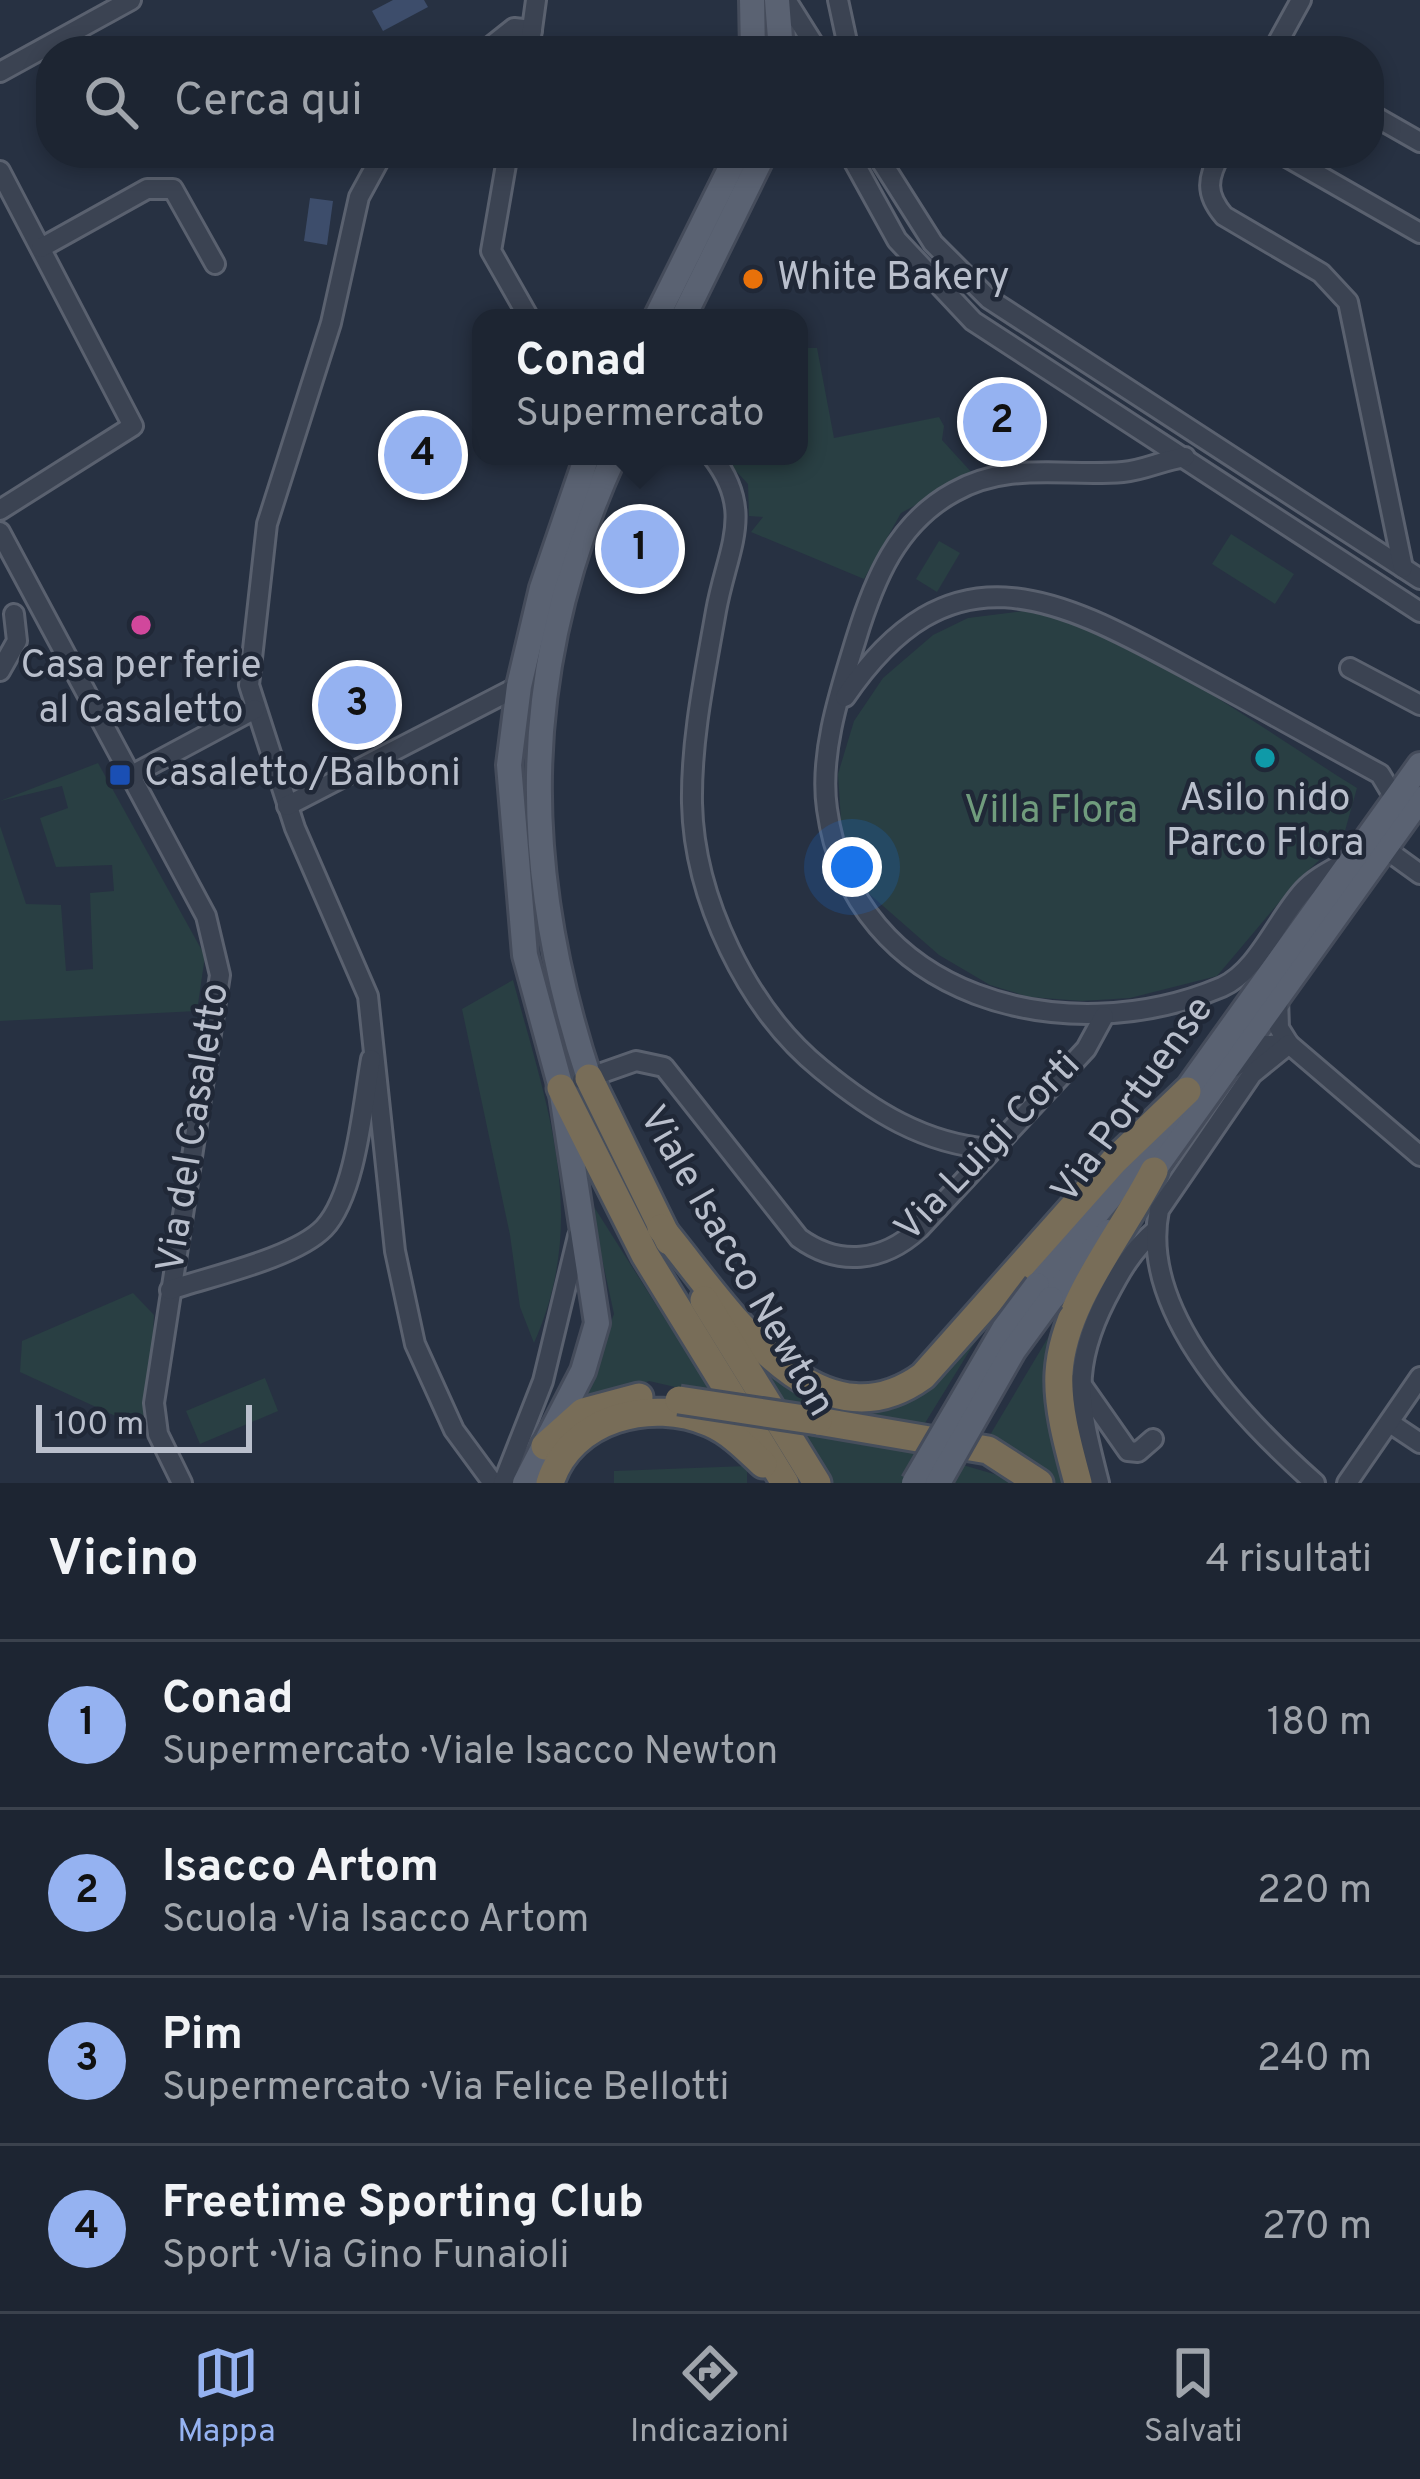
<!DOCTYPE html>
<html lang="it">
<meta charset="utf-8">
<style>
body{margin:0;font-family:Overpass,sans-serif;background:#252d3a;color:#f1f3f6}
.scale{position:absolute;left:36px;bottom:30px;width:216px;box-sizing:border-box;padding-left:12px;border:6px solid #b9bfcc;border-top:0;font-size:33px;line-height:42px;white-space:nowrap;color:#b9bfcc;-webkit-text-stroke:9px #202837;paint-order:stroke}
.you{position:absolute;left:852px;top:867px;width:42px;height:42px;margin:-30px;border:9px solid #fff;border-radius:50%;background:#1a73e8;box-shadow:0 0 0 18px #1a73e833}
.badge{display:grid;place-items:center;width:78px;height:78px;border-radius:50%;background:#95b2f1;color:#111;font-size:39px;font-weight:700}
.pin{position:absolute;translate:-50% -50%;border:6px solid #fff;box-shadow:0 3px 12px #0006}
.popup{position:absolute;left:472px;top:309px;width:336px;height:156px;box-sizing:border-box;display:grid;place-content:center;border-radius:24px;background:#1d2532;filter:drop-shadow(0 3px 9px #0005);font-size:39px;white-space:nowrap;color:#a0a5ac}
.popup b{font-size:45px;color:#f1f3f6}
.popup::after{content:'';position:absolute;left:50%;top:100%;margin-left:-24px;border:24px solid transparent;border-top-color:#1d2532}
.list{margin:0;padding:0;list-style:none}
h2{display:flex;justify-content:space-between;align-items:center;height:156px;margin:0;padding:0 48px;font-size:51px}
h2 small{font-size:39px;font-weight:400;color:#a0a5ac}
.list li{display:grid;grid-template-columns:78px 1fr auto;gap:36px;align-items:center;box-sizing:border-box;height:168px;padding:0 48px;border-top:3px solid #3b424d}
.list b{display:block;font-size:45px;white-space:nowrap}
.list p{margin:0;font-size:39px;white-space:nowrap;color:#a0a5ac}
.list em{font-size:39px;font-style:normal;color:#a0a5ac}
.icon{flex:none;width:66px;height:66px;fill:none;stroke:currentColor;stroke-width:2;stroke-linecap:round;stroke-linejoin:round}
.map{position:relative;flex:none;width:1420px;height:1483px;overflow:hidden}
.search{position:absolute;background:#1d2532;box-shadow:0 6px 18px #0003;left:36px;right:36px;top:36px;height:132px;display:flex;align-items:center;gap:30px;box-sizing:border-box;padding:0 42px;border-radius:48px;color:#a0a5ac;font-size:45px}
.sheet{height:828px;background:#1d2532}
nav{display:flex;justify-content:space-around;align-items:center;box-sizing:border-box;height:168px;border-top:3px solid #3b424d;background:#1d2532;font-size:33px;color:#a0a5ac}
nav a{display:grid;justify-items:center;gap:6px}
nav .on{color:#95b2f1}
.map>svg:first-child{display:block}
.green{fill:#293f43}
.water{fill:#3d4d6b}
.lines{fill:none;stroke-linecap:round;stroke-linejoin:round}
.minor-casing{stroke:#5a616f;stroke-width:24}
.major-casing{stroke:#454c5b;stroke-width:30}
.highway-casing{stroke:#464e5c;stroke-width:33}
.minor{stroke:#3b4352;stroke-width:18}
.major{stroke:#5a6272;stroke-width:24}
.highway{stroke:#786d58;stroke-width:27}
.major-bridge-casing{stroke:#454c5b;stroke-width:30;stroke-linecap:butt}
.highway-bridge-casing{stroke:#464e5c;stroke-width:33;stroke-linecap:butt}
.major-bridge{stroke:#5a6272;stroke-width:24}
.highway-bridge{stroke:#786d58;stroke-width:27}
.food-dot{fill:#e8710a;stroke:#202837;stroke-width:4.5}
.hotel-dot{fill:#d1479c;stroke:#202837;stroke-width:4.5}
.culture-dot{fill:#0f9aa8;stroke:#202837;stroke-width:4.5}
.transit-dot{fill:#1a4fb4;stroke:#202837;stroke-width:4.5}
.labels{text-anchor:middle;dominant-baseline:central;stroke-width:9;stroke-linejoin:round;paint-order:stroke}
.poi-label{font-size:39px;fill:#b9bfcc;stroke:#202837;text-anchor:start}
.park-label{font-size:39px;fill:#709c7d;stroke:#202837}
.street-label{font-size:39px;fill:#b9bfcc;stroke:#202837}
</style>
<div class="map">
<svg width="1420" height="1483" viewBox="0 0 1420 1483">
<rect width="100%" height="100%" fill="#273142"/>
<g class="green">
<polygon points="799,348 817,348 834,438 939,417 944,426 942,440 973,474 901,513 864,579 751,532 763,517 749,516 748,484 722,456 799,456"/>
<polygon points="1231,534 1294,574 1275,604 1212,564"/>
<polygon points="939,541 960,553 937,592 916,579"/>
<path d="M1023,611C1135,631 1259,728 1357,788L1343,838L1298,880L1217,976L1130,998L1082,1001L1029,997L990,985L939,955L866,891L842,836L838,774L854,721L883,678L933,635L968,618Z"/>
<polygon points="98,763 205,956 197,1011 0,1021 0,826 26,904 61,905 66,971 93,969 90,893 114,891 112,865 56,867 40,818 68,808 62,786 0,801"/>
<path d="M513,980C547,1107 590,1217 534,1343L520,1307L510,1235L462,1009Z"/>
<polygon points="589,1199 714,1396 649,1381 579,1407 614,1314"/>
<polygon points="133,1293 154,1315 148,1431 20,1372 22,1341"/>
<polygon points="1071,1299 1073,1483 1052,1483 987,1440"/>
<polygon points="986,1324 922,1428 779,1402 727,1325 770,1373 847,1404 915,1396"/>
<polygon points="265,1378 278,1411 200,1444 186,1411"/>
<polygon points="796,1432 887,1443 1025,1483 830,1483"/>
<polygon points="747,1466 747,1483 614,1483 614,1471"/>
</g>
<g class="water">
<polygon points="393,0 424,0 428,7 383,31 372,11"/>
<polygon points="310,198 333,201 327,245 304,241"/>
</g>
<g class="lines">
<defs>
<g id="minor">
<polyline points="786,0 818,51"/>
<polyline points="838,0 849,51"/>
<polyline points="485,51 514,28 532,30"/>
<polyline points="529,51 536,0"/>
<polyline points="1273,51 1301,0"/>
<polyline points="0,72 131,0"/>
<polyline points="1369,113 1420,142"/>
<polyline points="383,153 359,197 331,323 267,524 249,685 295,828 368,996 395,1251 415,1344 454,1430 493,1483"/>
<polyline points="508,153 491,251 529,318"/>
<polyline points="849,153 897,240 973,321 1420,612"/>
<polyline points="876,153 933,243 989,299 1420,579"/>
<path d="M1221,153C1207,178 1205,194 1224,216L1321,273L1348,302L1403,568"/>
<polyline points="1280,153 1420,233"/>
<polyline points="0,171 133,426 0,510"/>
<polyline points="41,248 147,189 173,189 215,264"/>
<path d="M712,456C756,512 727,549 716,611C705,674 691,739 692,803C694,898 747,1009 821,1069C872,1111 924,1144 991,1149"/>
<path d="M1185,457C1163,460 1145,470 1123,472C1064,477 1009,461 954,492C897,523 874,580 856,639C840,691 819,754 827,809C853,999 1066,1053 1222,987C1258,971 1277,919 1304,890C1316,877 1334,869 1349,860"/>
<polyline points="0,532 206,916 220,975 154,1403 158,1434 182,1483"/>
<polyline points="1350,668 1420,705"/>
<polyline points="0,671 17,641 14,614"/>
<path d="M845,697C950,543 1053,595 1187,668C1252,703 1316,739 1380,774L1395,799"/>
<polyline points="130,776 255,709"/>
<polyline points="287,806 519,686"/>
<polyline points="1384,848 1420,874"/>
<polyline points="1233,1068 1265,1045 1289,1044 1279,1028 1278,998"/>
<path d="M582,1080L636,1061L664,1067L799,1238C839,1267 883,1262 919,1229L1086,1049L1104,1016"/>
<path d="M170,1290C211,1276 295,1258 324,1228C356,1194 363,1104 371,1059"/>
<polyline points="1079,1381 1128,1451 1138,1452 1153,1439"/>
<polyline points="1390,1423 1420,1443"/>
<polyline points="503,1483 543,1381 578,1236"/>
<path d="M1099,1483C1080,1408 1069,1371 1106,1299C1120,1272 1132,1250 1156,1230"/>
<path d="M1315,1483C1246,1422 1138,1313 1159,1210L1252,1074L1289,1044L1420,1156"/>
<polyline points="1347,1483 1420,1377"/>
</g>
<g id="major">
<polyline points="752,0 753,51"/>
<polyline points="777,0 781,51"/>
<polyline points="656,318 738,153"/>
<polyline points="683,318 764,153"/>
<path d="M589,1078C518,864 519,663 614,456"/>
<polyline points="1143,1185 1420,799"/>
<polyline points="1037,1285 1110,1197 1420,765"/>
<polyline points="1051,1299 1108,1232"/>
<polyline points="525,1483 583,1371 597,1323 561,1088 525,955 509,765 519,686 542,588 587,456"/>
</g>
<g id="highway">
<polyline points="589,1078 669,1241"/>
<polyline points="561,1088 645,1255 785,1483"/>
<path d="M661,1228C721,1299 814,1455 923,1376L1114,1161L1187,1091"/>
<polyline points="704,1300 817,1483"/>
<polyline points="818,1421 988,1450 1039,1483"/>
<polyline points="545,1446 583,1412 639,1397"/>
<path d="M550,1483C570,1418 652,1397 710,1423C731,1432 747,1449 763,1464"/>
<path d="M1078,1483C1069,1449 1057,1408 1059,1373C1063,1302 1123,1233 1154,1171"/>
</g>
</defs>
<use href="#minor" class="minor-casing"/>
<use href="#major" class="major-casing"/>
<use href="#highway" class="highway-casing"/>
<use href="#minor" class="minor"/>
<use href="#major" class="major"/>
<use href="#highway" class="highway"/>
<defs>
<g id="major-bridge">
<polyline points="914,1483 1004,1329 1037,1285"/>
<polyline points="938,1483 1013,1351 1051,1299"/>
</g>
<polyline id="highway-bridge" points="679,1400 818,1421"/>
</defs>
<use href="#major-bridge" class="major-bridge-casing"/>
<use href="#highway-bridge" class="highway-bridge-casing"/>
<use href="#major-bridge" class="major-bridge"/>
<use href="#highway-bridge" class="highway-bridge"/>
</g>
<circle class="food-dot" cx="753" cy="279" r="12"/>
<circle class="hotel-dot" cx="141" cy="625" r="12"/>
<circle class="culture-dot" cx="1265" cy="758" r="12"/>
<rect class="transit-dot" x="108" y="763" width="24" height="24" rx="6"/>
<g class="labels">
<g class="poi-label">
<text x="777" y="279">White Bakery</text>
<text x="141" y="667" text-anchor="middle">Casa per ferie<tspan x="141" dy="45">al Casaletto</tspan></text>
<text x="144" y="775">Casaletto/Balboni</text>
<text x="1265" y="800" text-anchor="middle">Asilo nido<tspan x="1265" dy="45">Parco Flora</tspan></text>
</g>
<g class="park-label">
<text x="1051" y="812">Villa Flora</text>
</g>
<g class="street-label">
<text transform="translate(1134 1101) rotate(-54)">Via Portuense</text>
<text transform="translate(195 1128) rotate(-81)">Via del Casaletto</text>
<text transform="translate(989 1148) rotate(-46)">Via Luigi Corti</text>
<text transform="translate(735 1262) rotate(60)">Viale Isacco Newton</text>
</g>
</g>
</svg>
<div class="scale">100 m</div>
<div class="you"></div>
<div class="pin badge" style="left:640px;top:549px">1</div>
<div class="popup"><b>Conad</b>Supermercato</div>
<div class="pin badge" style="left:1002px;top:422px">2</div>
<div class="pin badge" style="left:357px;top:705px">3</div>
<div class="pin badge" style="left:423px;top:455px">4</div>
<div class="search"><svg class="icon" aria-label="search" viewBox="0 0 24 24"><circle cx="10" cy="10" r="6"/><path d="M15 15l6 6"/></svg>Cerca qui</div>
</div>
<section class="sheet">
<h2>Vicino<small>4 risultati</small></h2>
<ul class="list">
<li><span class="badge">1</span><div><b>Conad</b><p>Supermercato · Viale Isacco Newton</p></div><em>180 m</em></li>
<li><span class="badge">2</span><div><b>Isacco Artom</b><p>Scuola · Via Isacco Artom</p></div><em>220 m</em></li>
<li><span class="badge">3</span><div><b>Pim</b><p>Supermercato · Via Felice Bellotti</p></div><em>240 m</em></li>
<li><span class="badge">4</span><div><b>Freetime Sporting Club</b><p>Sport · Via Gino Funaioli</p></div><em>270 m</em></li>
</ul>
</section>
<nav>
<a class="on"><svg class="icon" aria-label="map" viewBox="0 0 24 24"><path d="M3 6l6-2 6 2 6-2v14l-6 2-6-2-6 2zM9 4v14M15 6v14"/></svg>Mappa</a>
<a><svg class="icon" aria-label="directions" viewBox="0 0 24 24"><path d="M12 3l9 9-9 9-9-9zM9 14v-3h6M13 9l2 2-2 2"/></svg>Indicazioni</a>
<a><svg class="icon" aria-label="saved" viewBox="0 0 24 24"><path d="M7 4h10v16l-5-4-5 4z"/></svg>Salvati</a>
</nav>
